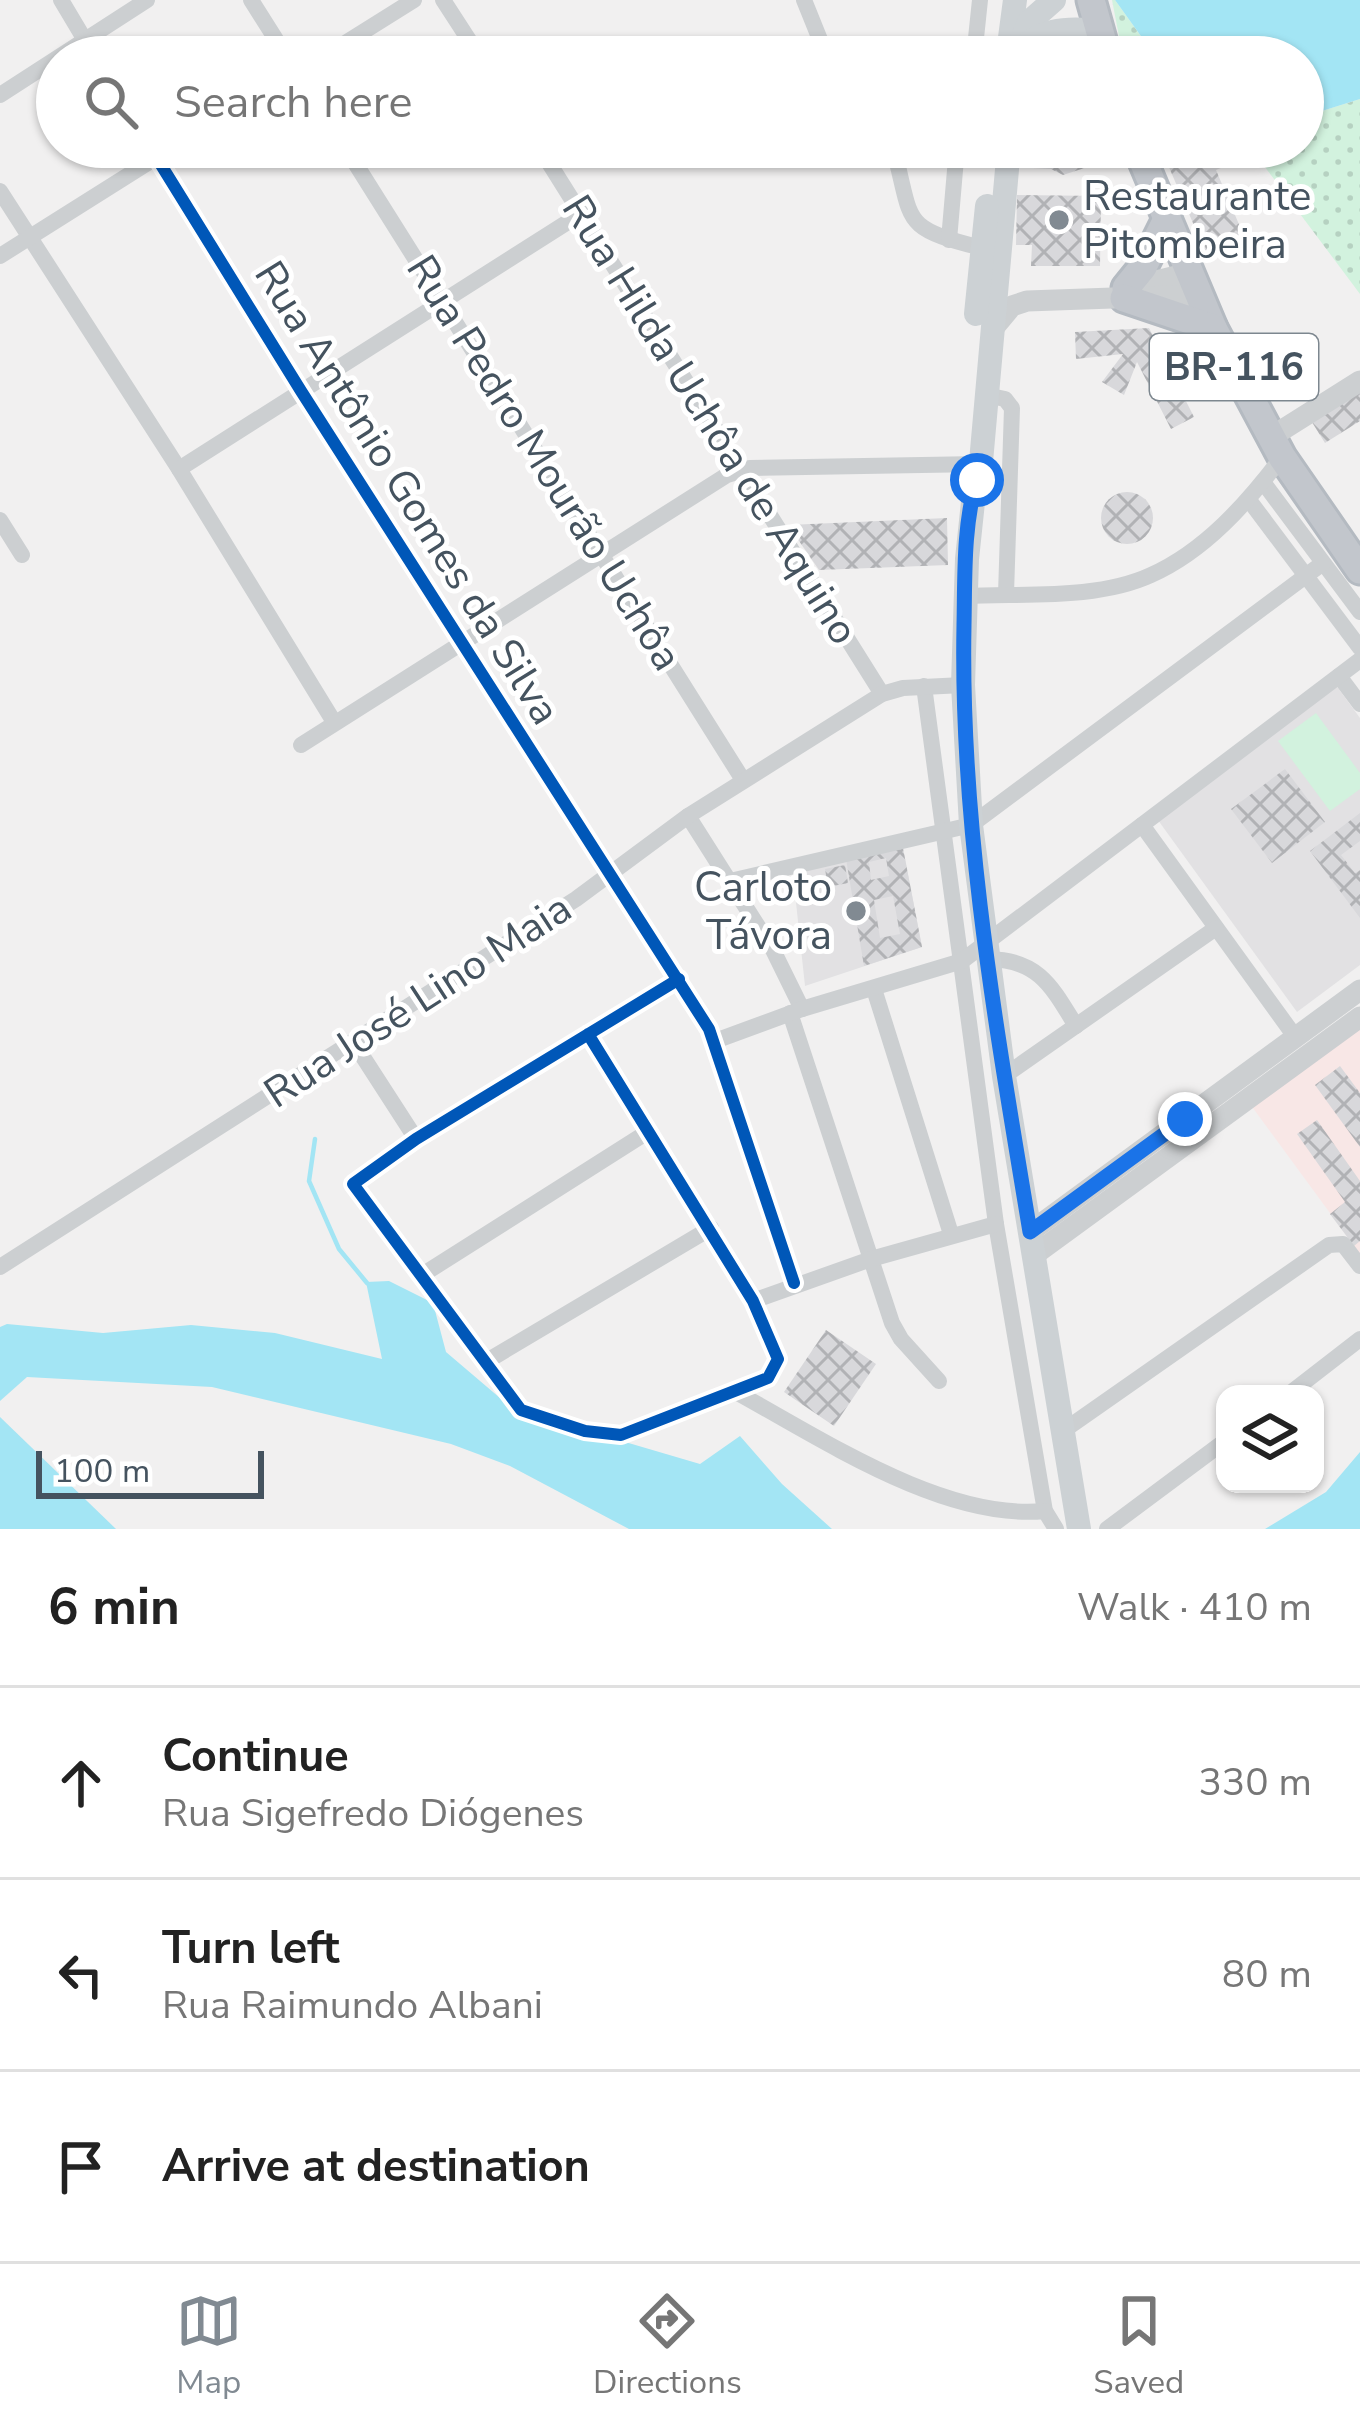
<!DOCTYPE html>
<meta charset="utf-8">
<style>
body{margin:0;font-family:"Nunito Sans",sans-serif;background:#f2f2f2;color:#222}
.controls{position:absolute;right:36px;bottom:36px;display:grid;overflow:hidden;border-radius:24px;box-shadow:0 3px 9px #0004}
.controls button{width:108px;height:108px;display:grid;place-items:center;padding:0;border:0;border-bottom:3px solid #e0e0e0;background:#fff;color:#222;font:60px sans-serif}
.scale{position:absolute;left:36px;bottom:30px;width:228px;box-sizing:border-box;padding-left:12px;border:6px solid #45535f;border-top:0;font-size:33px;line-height:42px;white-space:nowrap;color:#45535f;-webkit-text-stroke:9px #fff;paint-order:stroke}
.stop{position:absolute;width:36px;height:36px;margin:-27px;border:9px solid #1a73e8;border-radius:50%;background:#fff}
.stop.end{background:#1a73e8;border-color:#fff;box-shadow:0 3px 12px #0008}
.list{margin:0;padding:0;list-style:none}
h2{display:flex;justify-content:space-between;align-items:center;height:156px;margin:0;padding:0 48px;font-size:51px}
h2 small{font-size:39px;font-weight:400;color:#767676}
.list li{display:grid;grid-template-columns:78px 1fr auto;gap:36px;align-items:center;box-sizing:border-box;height:192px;padding:0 48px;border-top:3px solid #e0e0e0}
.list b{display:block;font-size:45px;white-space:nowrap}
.list p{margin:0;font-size:39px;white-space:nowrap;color:#767676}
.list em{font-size:39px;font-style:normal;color:#767676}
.icon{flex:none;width:66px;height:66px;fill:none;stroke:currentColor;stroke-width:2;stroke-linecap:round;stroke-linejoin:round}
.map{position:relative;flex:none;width:1360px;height:1529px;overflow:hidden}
.search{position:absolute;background:#fff;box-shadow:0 3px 9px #0004;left:36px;right:36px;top:36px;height:132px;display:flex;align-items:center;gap:30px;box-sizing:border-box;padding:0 42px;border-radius:66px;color:#767676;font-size:45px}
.sheet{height:732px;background:#fff}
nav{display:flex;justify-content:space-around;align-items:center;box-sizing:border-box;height:168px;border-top:3px solid #e0e0e0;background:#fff;font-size:33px;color:#767676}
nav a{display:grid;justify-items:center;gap:6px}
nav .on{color:#818a92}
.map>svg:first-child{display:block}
.education{fill:#e2e1e3}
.medical{fill:#f8e7e6}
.grass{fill:url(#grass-dots)}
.park{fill:#d2f2de}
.water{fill:#a3e5f4}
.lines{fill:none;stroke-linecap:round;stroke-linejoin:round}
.stream{stroke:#a3e5f4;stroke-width:4.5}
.building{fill:url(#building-cross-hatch);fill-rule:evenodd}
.trunk-casing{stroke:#b4bac1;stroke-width:33}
.minor{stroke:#cccfd1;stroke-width:16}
.tertiary{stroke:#cccfd1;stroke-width:21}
.secondary{stroke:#ccd1d4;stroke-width:24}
.trunk{stroke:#c2c6cc;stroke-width:27}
.cycleway-casing{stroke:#fff;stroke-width:20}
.cycleway{stroke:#0057b8;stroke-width:12}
.route{stroke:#1a73e8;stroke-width:15}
.poi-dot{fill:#818a92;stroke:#fff;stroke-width:4.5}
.labels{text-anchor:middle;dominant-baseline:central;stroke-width:10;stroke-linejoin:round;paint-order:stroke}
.shield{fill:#fff;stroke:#7d878f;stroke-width:3}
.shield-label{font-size:39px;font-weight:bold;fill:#45535f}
.poi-label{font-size:42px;fill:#45535f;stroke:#fff;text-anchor:start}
.street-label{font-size:42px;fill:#45535f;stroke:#fff}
</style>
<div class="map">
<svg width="1360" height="1529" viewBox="0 0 1360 1529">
<defs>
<pattern id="grass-dots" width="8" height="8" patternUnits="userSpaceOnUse" patternTransform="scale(3)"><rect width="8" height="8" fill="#d2f2de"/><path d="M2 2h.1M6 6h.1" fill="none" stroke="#b6d1c1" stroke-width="1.8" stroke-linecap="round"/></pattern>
<pattern id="building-cross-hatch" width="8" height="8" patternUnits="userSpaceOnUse" patternTransform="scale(3)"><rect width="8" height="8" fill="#d8d8db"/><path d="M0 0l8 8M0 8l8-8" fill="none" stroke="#b1b2b5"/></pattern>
</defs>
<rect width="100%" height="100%" fill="#f1f0f0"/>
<g class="education">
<polygon points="1335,684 1360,718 1360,965 1297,1012 1155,816"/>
<polygon points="902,843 922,947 805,986 793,875"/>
</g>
<polygon class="medical" points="1360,1022 1360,1254 1247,1100"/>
<g class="grass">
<polygon points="1112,0 1115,0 1156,57 1123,57"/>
<polygon points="1360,99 1360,294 1250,147 1303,147 1303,117"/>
</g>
<polygon class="park" points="1316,713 1360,773 1360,789 1330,811 1278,741"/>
<g class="water">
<polygon points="1115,0 1360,0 1360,99 1303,117 1303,57 1156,57"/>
<polygon points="389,1281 433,1303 446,1352 513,1409 700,1464 740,1436 782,1484 832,1529 629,1529 510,1466 451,1444 212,1387 27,1377 0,1401 0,1327 7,1324 103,1333 191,1325 275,1333 382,1359 366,1282"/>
<polygon points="0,1417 116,1529 0,1529"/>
<polygon points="1360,1452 1360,1529 1265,1529 1326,1492"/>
</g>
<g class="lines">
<polyline class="stream" points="315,1139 309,1181 339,1249 367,1283"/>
</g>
<g class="building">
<polygon points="1016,147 1097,147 1103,162 1063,175 1051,169 1015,167"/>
<polygon points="1189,147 1229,147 1235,162 1216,170 1246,241 1208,258 1165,158"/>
<polygon points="1017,195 1101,196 1100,266 1031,266 1032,245 1016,245"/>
<polygon points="1149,328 1194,417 1171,429 1137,362 1124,395 1102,382 1123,354 1076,359 1075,332"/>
<polygon points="1360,388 1360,421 1325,443 1310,419"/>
<circle cx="1127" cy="518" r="26"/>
<polygon points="947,518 948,565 819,570 788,525"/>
<polygon points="1285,769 1325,822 1272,863 1231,809"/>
<polygon points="1360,813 1360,841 1341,855 1355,873 1360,870 1360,918 1310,851"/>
<path d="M902,843L922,947L864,966L846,859ZM886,858L889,876L871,880L869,862ZM893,896L900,934L880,938L874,900Z"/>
<polygon points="845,865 848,883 828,887 825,869"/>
<polygon points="1340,1066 1360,1093 1360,1147 1315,1085"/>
<polygon points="1317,1120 1360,1181 1360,1241 1354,1246 1330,1214 1345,1202 1297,1134"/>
<polygon points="826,1330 876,1364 834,1426 784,1392"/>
</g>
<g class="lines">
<defs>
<g id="trunk">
<polyline points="1091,0 1107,57"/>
<polyline points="1137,147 1213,328 1282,457 1360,570"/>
<polyline points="1126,288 1143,267 1167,219"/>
<polyline points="1124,298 1213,328"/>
</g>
</defs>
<use href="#trunk" class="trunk-casing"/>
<g class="minor">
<polyline points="61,0 95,57"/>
<polyline points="251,0 287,57"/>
<polyline points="443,0 480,57"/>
<polyline points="804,0 827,57"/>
<polyline points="323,57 414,0"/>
<polyline points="974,57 980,0"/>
<polyline points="0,95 147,0"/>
<polyline points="150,147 301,391 709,1029 794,1283"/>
<polyline points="345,147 743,780"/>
<polyline points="539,147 882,694"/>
<path d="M893,147C914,223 898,227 982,248"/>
<polyline points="0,191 179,469 334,722"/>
<polyline points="949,240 957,147"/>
<polyline points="0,256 173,147"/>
<polyline points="986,395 1005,399 1012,408 1006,594"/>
<polyline points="179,469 582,213"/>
<polyline points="1263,482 1360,612"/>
<polyline points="1249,500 1360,648"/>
<polyline points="0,520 22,555"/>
<path d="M965,596C1023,593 1097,600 1151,575C1205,551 1247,503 1282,457"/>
<polyline points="1339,676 1360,704"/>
<polyline points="924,686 996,1224 1045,1511 1056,1529"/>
<polyline points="301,745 727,475 750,468 980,464"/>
<polyline points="688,816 773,950 802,1009"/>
<polyline points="1142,825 1296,1038"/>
<polyline points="730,881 971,825 1323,563"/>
<path d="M989,959C1039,960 1052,987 1076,1026"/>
<polyline points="874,989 951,1234"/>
<polyline points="790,1013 892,1323 901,1339 939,1381"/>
<polyline points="588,1034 753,1301 778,1359 768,1378 621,1435 585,1431 521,1410 353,1184 416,1139 679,979"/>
<polyline points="715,1041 802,1009 962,961 1360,660"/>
<polyline points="354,1043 416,1139"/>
<polyline points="1004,1076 1216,928"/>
<polyline points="0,1267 576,899 688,816 882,694 903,688 963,685"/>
<polyline points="422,1275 649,1131"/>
<polyline points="753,1301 871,1259 996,1224"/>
<polyline points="487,1361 711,1228"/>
<path d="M734,1391C822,1439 944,1521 1045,1511"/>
<polyline points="1289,1394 1360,1339"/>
<polyline points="1063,1431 1329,1245 1343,1244 1360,1266"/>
<polyline points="1107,1529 1225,1441"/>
</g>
<g class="tertiary">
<polyline points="1131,287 1189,273"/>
<polyline points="992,330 1012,306 1027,301 1199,295"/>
<polyline points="1271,437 1360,381"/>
<polyline points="1030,1232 1360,990"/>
<polyline points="1034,1255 1360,1017"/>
</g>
<g class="secondary">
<polyline points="1009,45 1015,0"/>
<polyline points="1018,49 1029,22 1054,0"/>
<path d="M1016,56C1035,29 1067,27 1098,31"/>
<polyline points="1009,147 980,473 975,483 967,559 963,685 971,825 1004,1076 1079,1529"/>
<polyline points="976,314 987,206"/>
</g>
<use href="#trunk" class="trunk"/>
<defs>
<g id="cycleway">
<polyline points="150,147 301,391 709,1029 794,1283"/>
<polyline points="588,1034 753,1301 778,1359 768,1378 621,1435 585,1431 521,1410 353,1184 416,1139 679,979"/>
</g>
</defs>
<use href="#cycleway" class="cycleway-casing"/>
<use href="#cycleway" class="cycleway"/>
</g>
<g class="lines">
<path class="route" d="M977,480C963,524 965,579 964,625C960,829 997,1032 1030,1232L1185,1119"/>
</g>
<g class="poi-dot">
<circle cx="1059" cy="220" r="12"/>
<circle cx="856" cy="911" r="12"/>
</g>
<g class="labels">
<rect class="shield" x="1150" y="334" width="168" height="66" rx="9"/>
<g class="shield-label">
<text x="1234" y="367">BR-116</text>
</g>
<g class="poi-label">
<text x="1083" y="196">Restaurante<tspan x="1083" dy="48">Pitombeira</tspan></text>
<text x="832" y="887" text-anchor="end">Carloto<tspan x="832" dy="48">Távora</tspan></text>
</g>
<g class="street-label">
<text transform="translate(710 420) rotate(58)">Rua Hilda Uchôa de Aquino</text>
<text transform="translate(544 463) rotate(58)">Rua Pedro Mourão Uchôa</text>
<text transform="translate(407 493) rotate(58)">Rua Antônio Gomes da Silva</text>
<text transform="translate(418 1001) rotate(-33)">Rua José Lino Maia</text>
</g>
</g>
</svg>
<div class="controls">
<button><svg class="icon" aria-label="layers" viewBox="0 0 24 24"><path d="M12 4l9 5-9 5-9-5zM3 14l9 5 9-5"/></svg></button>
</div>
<div class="scale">100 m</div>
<div class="stop" style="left:977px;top:480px"></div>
<div class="stop end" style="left:1185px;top:1119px"></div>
<div class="search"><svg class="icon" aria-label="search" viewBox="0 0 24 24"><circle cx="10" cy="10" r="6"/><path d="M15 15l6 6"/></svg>Search here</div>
</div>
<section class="sheet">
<h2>6 min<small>Walk · 410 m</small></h2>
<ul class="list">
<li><svg class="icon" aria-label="ahead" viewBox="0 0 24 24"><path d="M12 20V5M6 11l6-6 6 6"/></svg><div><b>Continue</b><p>Rua Sigefredo Diógenes</p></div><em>330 m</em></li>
<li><svg class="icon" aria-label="left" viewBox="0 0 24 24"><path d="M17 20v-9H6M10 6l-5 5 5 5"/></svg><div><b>Turn left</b><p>Rua Raimundo Albani</p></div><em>80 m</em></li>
<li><svg class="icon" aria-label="arrive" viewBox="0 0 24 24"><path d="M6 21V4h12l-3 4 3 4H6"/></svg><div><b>Arrive at destination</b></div></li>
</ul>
</section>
<nav>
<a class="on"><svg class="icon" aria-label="map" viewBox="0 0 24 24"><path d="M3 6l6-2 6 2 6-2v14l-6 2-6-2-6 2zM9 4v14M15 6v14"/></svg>Map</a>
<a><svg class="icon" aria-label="directions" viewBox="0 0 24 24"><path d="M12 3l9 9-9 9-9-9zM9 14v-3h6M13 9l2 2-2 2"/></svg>Directions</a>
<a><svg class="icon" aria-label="saved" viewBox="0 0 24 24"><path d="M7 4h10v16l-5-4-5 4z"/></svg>Saved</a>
</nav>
